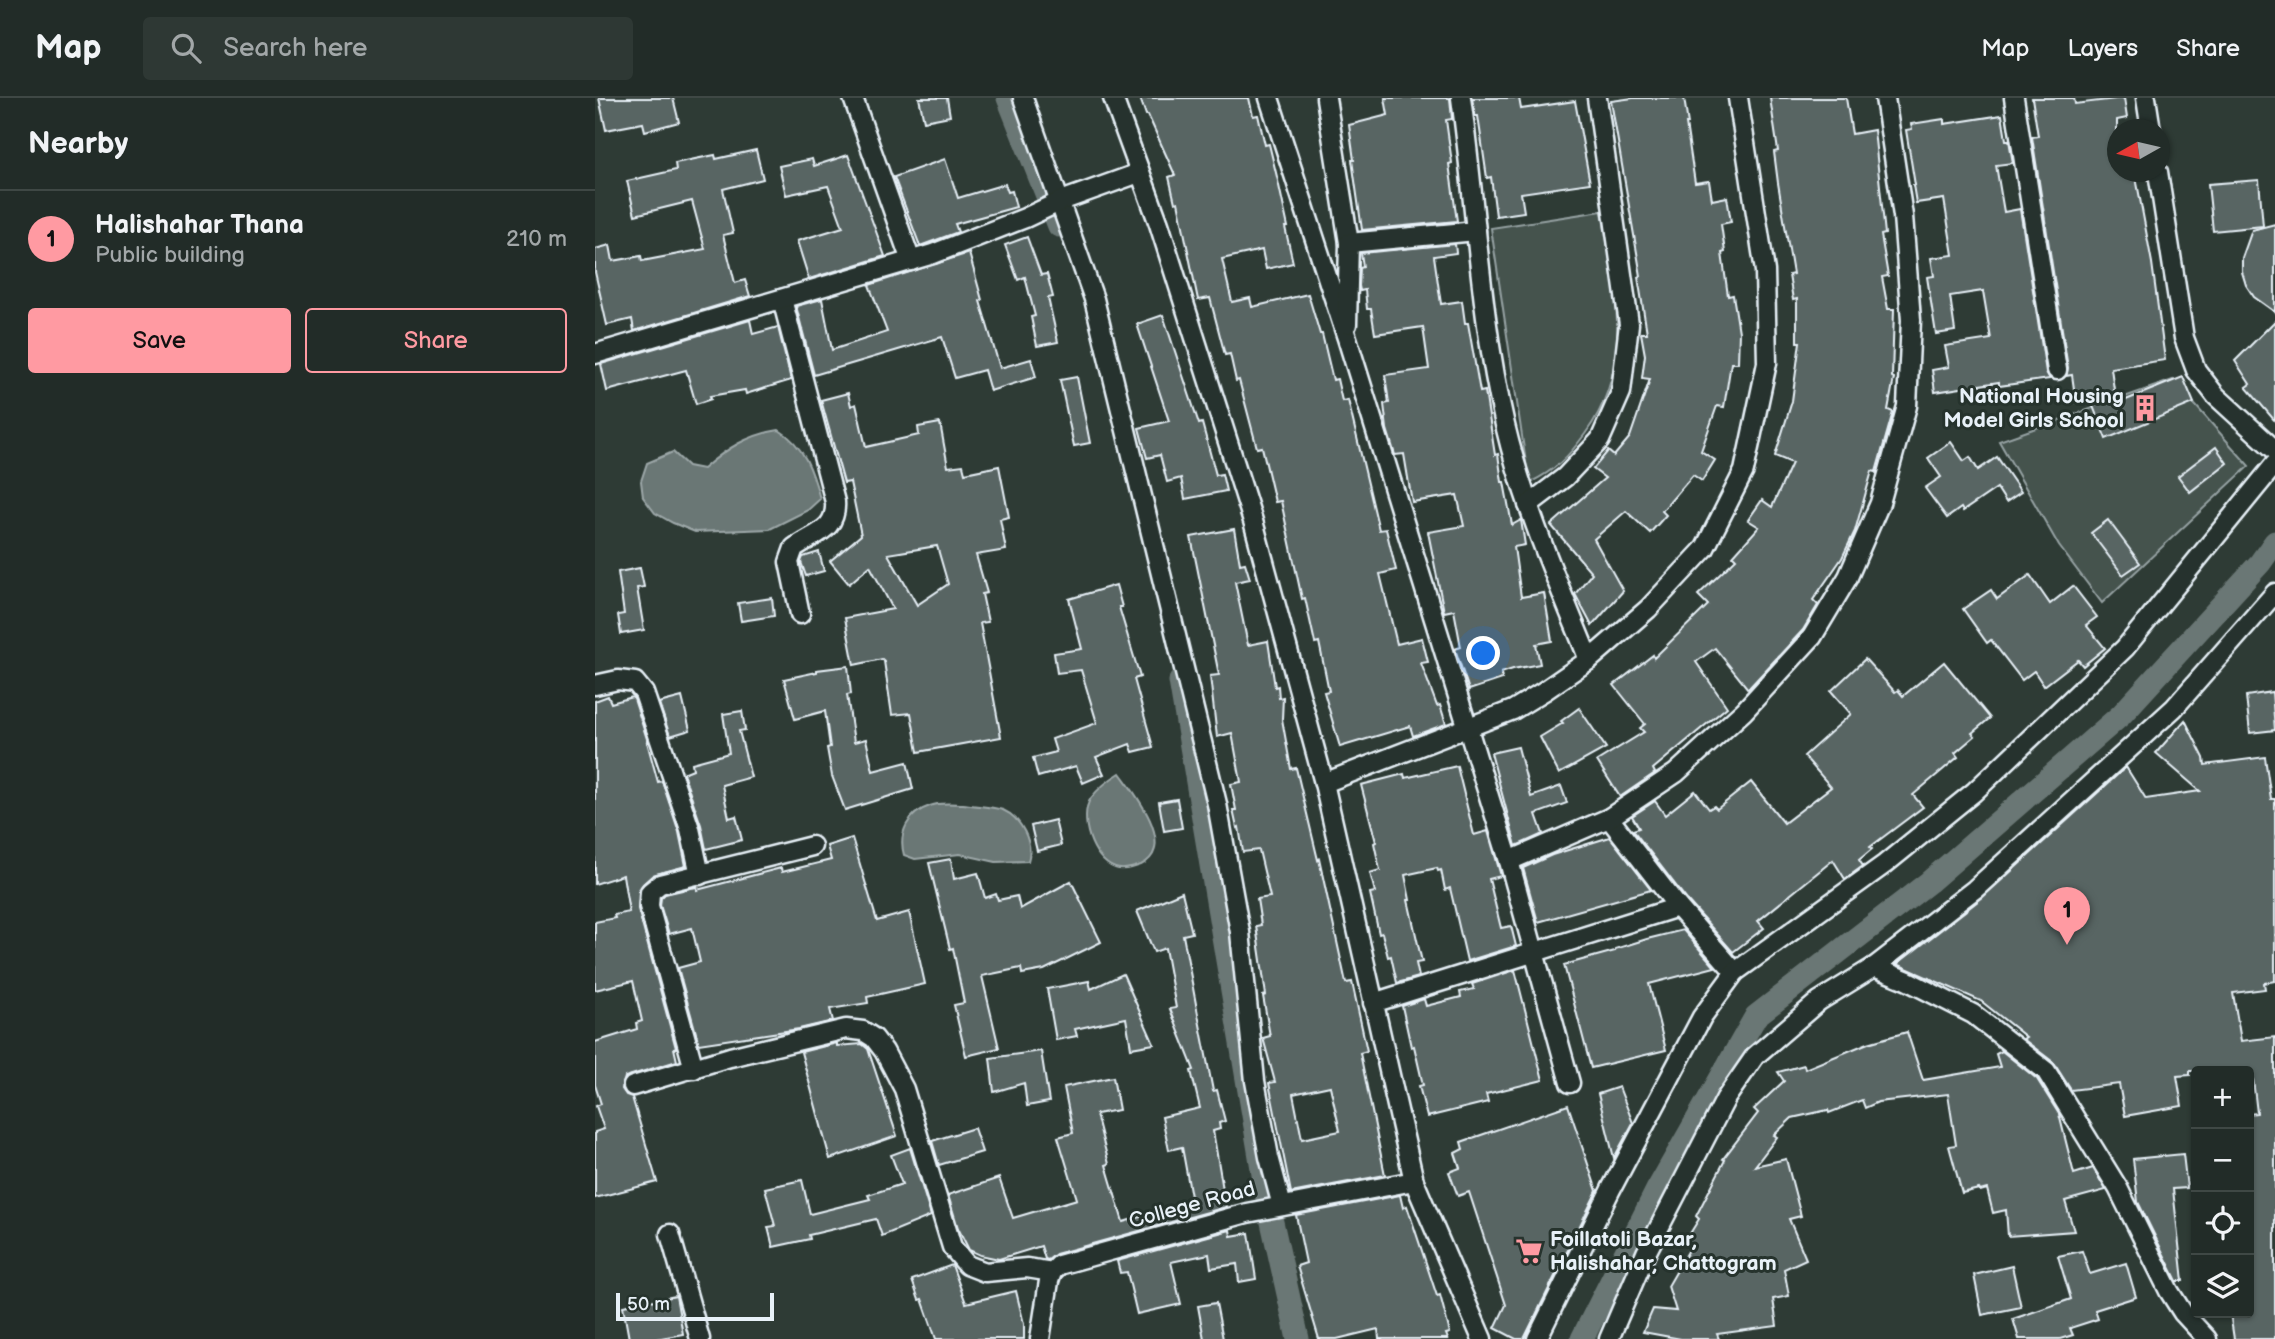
<!DOCTYPE html>
<meta charset="utf-8">
<style>
body{margin:0;font-family:"Balsamiq Sans",sans-serif;background:#2e3834;color:#f1f3f6}
.controls{position:absolute;right:21px;bottom:21px;display:grid;overflow:hidden;border-radius:7px;box-shadow:0 2px 5px #0004}
.controls button{width:63px;height:63px;display:grid;place-items:center;padding:0;border:0;border-bottom:2px solid #3f4845;background:#222c28;color:#f1f3f6;font:35px sans-serif}
.compass{position:absolute;left:1512px;top:21px;width:63px;height:63px;border-radius:50%;background:#222c28;box-shadow:0 2px 5px #0004;rotate:262deg}
.scale{position:absolute;left:21px;bottom:18px;width:158px;box-sizing:border-box;padding-left:7px;border:4px solid #e8f1f8;border-top:0;font-size:19px;line-height:24px;white-space:nowrap;color:#e8f1f8;-webkit-text-stroke:5px #26332d;paint-order:stroke}
.you{position:absolute;left:889px;top:556px;width:24px;height:24px;margin:-18px;border:5px solid #fff;border-radius:50%;background:#1a73e8;box-shadow:0 0 0 10px #1a73e833}
.badge{display:grid;place-items:center;width:46px;height:46px;border-radius:50%;background:#ff9aa2;color:#111;font-size:23px;font-weight:700}
.pin{position:absolute;translate:-50% -58px;filter:drop-shadow(0 2px 4px #0008)}
.pin::after{content:'';position:absolute;top:37px;width:24px;height:21px;background:inherit;clip-path:polygon(0 0,100% 0,50% 100%)}
.list{margin:0;padding:0;list-style:none}
h2{display:flex;justify-content:space-between;align-items:center;height:91px;margin:0;padding:0 28px;font-size:30px}
h2 small{font-size:23px;font-weight:400;color:#a2a7a8}
.list li{display:grid;grid-template-columns:46px 1fr auto;gap:21px;align-items:center;box-sizing:border-box;height:98px;padding:0 28px;border-top:2px solid #3f4845}
.list b{display:block;font-size:26px;white-space:nowrap}
.list p{margin:0;font-size:23px;white-space:nowrap;color:#a2a7a8}
.list em{font-size:23px;font-style:normal;color:#a2a7a8}
.actions{display:flex;gap:14px;padding:21px 28px}
.actions a{flex:1;padding:16px 0;border:2px solid #ff9aa2;border-radius:7px;text-align:center;font-size:24px;color:#ff9aa2}
.actions .main{background:#ff9aa2;color:#111}
.icon{flex:none;width:38px;height:38px;fill:none;stroke:currentColor;stroke-width:2;stroke-linecap:round;stroke-linejoin:round}
.map{position:relative;flex:none;width:1680px;height:1241px;overflow:hidden}
header{display:flex;align-items:center;gap:42px;box-sizing:border-box;height:98px;padding:0 35px;background:#222c28;border-bottom:2px solid #3f4845}
header strong{font-size:33px}
nav{display:flex;gap:38px;margin-inline-start:auto;font-size:24px}
.search{width:490px;height:63px;background:#2e3834;display:flex;align-items:center;gap:18px;box-sizing:border-box;padding:0 24px;border-radius:7px;color:#a2a7a8;font-size:26px}
main{display:flex}
aside{flex:1;background:#222c28}
.map>svg:first-child{display:block}
.green{fill:#45524e;stroke:#96a2a3;stroke-width:2}
.water{fill:#6b7775;stroke:#9da8a9;stroke-width:2}
.lines{fill:none;stroke-linecap:round;stroke-linejoin:round}
.canal{stroke:#6b7775;stroke-width:23}
.building{fill:#596563;stroke:#e8f1f8;stroke-width:2;fill-rule:evenodd}
.minor-casing{stroke:#e8f1f8;stroke-width:23}
.minor{stroke:#26332d;stroke-width:18}
.labels{text-anchor:middle;dominant-baseline:central;stroke-width:6;stroke-linejoin:round;paint-order:stroke}
.poi-label{font-size:21px;font-weight:bold;fill:#e8f1f8;stroke:#26332d;text-anchor:end}
.street-label{font-size:21px;fill:#e8f1f8;stroke:#26332d}
</style>
<header>
<strong>Map</strong>
<div class="search"><svg class="icon" aria-label="search" viewBox="0 0 24 24"><circle cx="10" cy="10" r="6"/><path d="M15 15l6 6"/></svg>Search here</div>
<nav><a>Map</a><a>Layers</a><a>Share</a></nav>
</header>
<main>
<aside>
<h2>Nearby<small></small></h2>
<ul class="list">
<li><span class="badge">1</span><div><b>Halishahar Thana</b><p>Public building</p></div><em>210 m</em></li>
</ul>
<div class="actions"><a class="main">Save</a><a>Share</a></div>
</aside>
<div class="map">
<svg width="1680" height="1241" viewBox="0 0 1680 1241">
<rect width="100%" height="100%" fill="#2e3b35"/>
<filter id="ink" filterUnits="userSpaceOnUse"><feTurbulence type="fractalNoise" baseFrequency=".0143" numOctaves="2"/><feDisplacementMap in="SourceGraphic" scale="14" xChannelSelector="R" yChannelSelector="G"/><feConvolveMatrix kernelMatrix="1 2 1 2 8 2 1 2 1" color-interpolation-filters="sRGB"/></filter>
<g filter="url(#ink)">
<g class="green">
<path d="M1007,113C1019,191 1041,267 990,336C973,359 961,372 934,385L896,130Z"/>
<polygon points="1578,282 1654,368 1507,505 1464,448 1404,343"/>
</g>
<g class="water">
<path d="M184,332C209,347 218,374 225,401L213,412L175,431L100,434L78,425L60,415L48,399L46,383L52,365L78,354L93,368L108,371C131,351 154,336 184,332Z"/>
<path d="M525,675C540,696 583,749 546,767C538,770 528,773 520,770C497,762 483,719 496,700C503,691 515,681 525,675Z"/>
<path d="M368,706C380,708 396,708 408,712C426,720 439,745 433,763L401,764L365,756L320,761L309,757C303,735 313,715 335,708C344,704 358,706 368,706Z"/>
</g>
<g class="lines">
<g class="canal">
<polyline points="413,0 464,128"/>
<polyline points="585,583 673,1106 703,1241"/>
<polyline points="987,1241 1062,1092 1161,918 1334,784 1526,617 1665,465 1680,444"/>
</g>
</g>
<g class="building">
<polygon points="4,0 78,0 84,24 50,33 48,25 11,32"/>
<polygon points="324,0 352,0 355,18 329,23"/>
<polygon points="545,0 654,0 658,18 663,17 670,47 674,46 683,83 693,129 690,129 698,165 671,171 667,152 627,161 637,204 655,200 657,209 713,196 725,236 727,236 738,282 742,281 747,303 753,302 784,432 791,431 801,472 785,476 802,546 827,540 833,564 826,565 842,608 845,607 851,626 818,638 815,628 745,649 729,594 734,593 724,544 720,545 710,500 707,501 686,403 680,404 667,349 662,350 644,282 641,283 635,256 630,257 615,200 603,202 583,104 580,105 574,79 580,77 553,17 551,17"/>
<polygon points="790,0 855,0 857,21 851,22 857,65 854,66 862,123 767,132 757,62 759,62 754,27 793,17"/>
<polygon points="877,0 924,0 926,11 980,3 995,85 926,95 929,114 901,118 896,79 892,80 883,18 880,18"/>
<polygon points="1038,0 1089,0 1093,26 1091,26 1100,85 1114,83 1117,102 1132,99 1136,124 1126,126 1130,154 1127,155 1133,198 1138,197 1144,234 1143,265 1136,265 1129,309 1122,308 1106,353 1120,362 1107,383 1098,377 1067,413 1071,417 1055,435 1031,413 999,441 1028,493 997,528 980,496 997,475 956,427 1010,380 998,371 1013,353 1019,358 1035,339 1055,281 1047,280 1050,257 1046,235 1052,235 1043,179 1046,178 1016,3"/>
<polygon points="1175,0 1251,0 1257,36 1279,32 1290,136 1286,137 1293,178 1287,179 1293,211 1299,211 1297,279 1299,280 1293,312 1298,314 1281,374 1277,373 1260,433 1247,460 1218,502 1223,507 1208,532 1153,591 1120,550 1101,564 1132,609 1058,671 1060,675 1025,699 1002,663 1049,634 1045,630 1050,626 1019,587 1058,557 1059,560 1113,507 1103,497 1141,461 1138,458 1164,429 1153,422 1167,402 1177,409 1197,365 1180,358 1197,303 1205,244 1202,244 1202,201 1198,202 1194,177 1198,176 1183,85 1179,54 1183,53"/>
<polygon points="1437,0 1479,0 1480,6 1529,0 1532,20 1522,22 1522,74 1540,74 1557,165 1570,262 1516,270 1521,306 1588,279 1599,305 1511,341 1496,303 1481,305 1477,277 1471,278 1473,270 1437,39 1443,38"/>
<polygon points="1407,17 1411,42 1414,42 1418,65 1401,67 1409,114 1425,111 1451,274 1455,281 1404,288 1404,284 1340,294 1337,272 1354,269 1350,248 1396,241 1388,193 1355,198 1360,233 1341,236 1332,179 1339,178 1336,160 1358,157 1349,101 1321,105 1318,87 1320,87 1311,32 1317,31 1316,26 1349,21 1349,26"/>
<polygon points="161,52 168,81 128,91 138,135 128,137 140,185 150,182 155,198 39,233 37,221 12,227 0,174 0,151 15,147 18,163 46,158 47,163 110,151 97,103 40,117 32,83 81,72 80,65 120,57 121,61"/>
<polygon points="253,57 290,158 214,181 202,143 248,129 233,88 191,97 184,68 217,61 219,68"/>
<polygon points="350,61 363,100 410,86 413,94 417,93 421,109 360,126 363,134 325,148 299,79"/>
<polygon points="1664,82 1668,128 1618,133 1613,86"/>
<polygon points="1680,126 1680,214 1659,199 1651,187 1647,174 1647,160 1657,132"/>
<polygon points="432,139 446,177 452,176 458,199 453,200 463,244 442,248 436,219 440,218 430,179 423,182 410,147"/>
<polygon points="860,146 861,155 839,158 846,206 867,203 870,225 873,225 885,294 890,293 900,357 903,356 907,384 909,384 917,427 926,422 930,447 919,449 926,499 949,495 957,543 941,546 945,566 918,571 906,575 907,581 874,592 860,551 866,549 859,512 849,514 833,434 869,428 862,397 817,404 809,356 800,357 792,331 789,306 794,305 790,277 834,271 828,229 780,236 776,211 772,211 770,192 765,193 764,188 765,170 768,169 766,155"/>
<polygon points="374,155 387,202 385,203 405,270 436,261 441,279 395,293 389,272 360,280 347,239 219,277 201,208 227,201 237,252 292,234 274,187"/>
<polygon points="568,217 604,326 607,325 621,377 627,376 631,393 590,401 586,380 572,384 565,357 552,360 544,330 574,323 542,226"/>
<polygon points="155,222 158,236 183,229 196,282 151,296 150,292 115,298 116,301 101,306 91,272 12,293 6,266"/>
<polygon points="1680,223 1680,323 1651,289 1655,286 1640,263"/>
<polygon points="482,279 495,345 479,348 465,282"/>
<path d="M253,295L256,308L261,306L271,349L324,337L323,329L345,325L353,369L368,367L370,375L404,368L414,419L405,421L411,452L381,457L392,495L387,496L393,524L385,525L406,639L323,654L316,615L297,617L289,563L287,561L259,567L250,520L298,511L275,468L254,486L235,463L266,437L255,384L249,385L226,302ZM342,448L353,486L322,507L293,456Z"/>
<polygon points="1356,344 1369,363 1375,359 1383,372 1402,359 1426,394 1411,404 1402,390 1368,413 1366,410 1352,420 1330,390 1346,379 1333,360"/>
<polygon points="1621,349 1632,365 1595,394 1583,378"/>
<polygon points="1513,422 1545,465 1528,477 1496,435"/>
<path d="M639,431L645,466L650,465L655,481L640,484L653,547L673,543L680,589L683,588L684,600L688,599L687,621L696,671L701,670L723,762L724,761L751,885L757,884L772,953L765,955L790,1077L696,1095L674,985L680,984L668,940L675,938L668,898L671,897L661,828L666,827L662,801L675,799L664,752L648,754L644,729L642,730L638,712H641L636,686L646,684L637,635L622,639L615,578L624,577L596,439ZM735,988L745,1033L707,1041L698,996Z"/>
<polygon points="224,454 229,473 211,478 206,464 208,459"/>
<polygon points="45,470 49,489 42,490 49,532 26,536 23,517 29,516 23,474"/>
<polygon points="1435,477 1455,506 1478,488 1502,519 1491,527 1510,550 1488,568 1483,562 1449,588 1439,573 1427,582 1396,542 1392,545 1368,511 1396,492 1402,501"/>
<polygon points="521,487 527,509 524,509 545,579 539,581 558,649 538,654 535,646 501,659 509,676 488,685 481,668 443,679 438,660 461,654 457,641 502,625 486,572 462,575 459,555 487,551 474,501"/>
<polygon points="177,500 179,518 146,523 143,505"/>
<polygon points="1270,561 1300,594 1303,592 1308,598 1349,564 1395,620 1377,635 1380,638 1360,655 1363,659 1318,697 1328,709 1275,749 1277,751 1264,762 1268,768 1250,781 1238,762 1163,823 1169,830 1138,854 1092,802 1038,732 1044,730 1037,718 1060,703 1070,717 1100,693 1114,711 1119,708 1122,711 1156,684 1189,725 1236,689 1209,658 1256,616 1236,593"/>
<polygon points="253,568 256,596 252,597 259,644 271,641 278,673 312,664 318,691 250,712 237,678 232,650 235,649 230,613 200,621 189,581 222,574 222,572"/>
<polygon points="1677,594 1680,632 1655,635 1651,598"/>
<polygon points="13,598 16,605 37,599 39,601 53,644 52,644 63,684 67,683 84,734 91,768 58,777 48,786 44,793 43,811 81,950 79,950 82,963 30,979 27,991 31,997 37,999 62,1084 0,1100 0,1034 9,1031 1,1008 6,1006 0,987 0,944 42,931 41,925 47,923 38,883 0,892 0,824 20,820 19,817 34,814 28,777 0,786 0,603"/>
<polygon points="87,599 95,632 75,638 64,605"/>
<polygon points="984,610 1011,650 964,676 945,639 968,625 966,623"/>
<polygon points="147,613 150,632 144,633 156,679 127,687 134,720 141,718 147,742 111,751 106,727 88,675 98,671 97,665 134,655 128,616"/>
<polygon points="1590,622 1609,660 1610,667 1670,659 1676,701 1680,701 1680,883 1669,885 1670,891 1638,895 1646,943 1680,939 1680,1241 1639,1241 1635,1215 1654,1215 1654,1016 1662,1015 1657,973 1595,973 1595,977 1582,978 1587,1008 1530,1018 1524,986 1476,992 1458,964 1428,941 1431,939 1386,903 1302,866 1388,799 1531,669 1551,701 1605,693 1561,655"/>
<polygon points="923,649 936,699 966,688 972,705 941,716 948,736 921,748 896,655"/>
<polygon points="862,668 879,737 893,733 906,778 894,781 906,830 916,828 921,848 872,863 855,790 850,792 846,772 843,773 842,770 810,777 815,802 813,802 827,864 821,865 824,879 802,885 796,858 793,859 787,835 784,836 775,795 780,794 775,775 785,772 779,745 781,744 766,687 809,676 810,680"/>
<polygon points="582,701 587,730 569,733 564,704"/>
<polygon points="460,722 466,747 442,753 436,728"/>
<polygon points="1015,739 1056,792 943,824 928,770 957,757"/>
<polygon points="257,740 282,823 314,814 330,886 272,899 273,905 235,911 238,923 204,931 104,946 83,870 105,864 97,830 74,836 65,807 66,800 70,796 96,790 102,789 102,792 186,770 187,774 236,762 232,748"/>
<polygon points="356,761 359,781 383,775 390,800 401,796 403,802 422,798 425,811 476,783 506,844 449,872 427,876 426,870 387,878 404,950 371,958 359,907 369,905 358,850 355,851 334,765"/>
<polygon points="587,794 597,835 588,837 601,906 618,993 622,992 630,1023 624,1025 625,1031 618,1033 631,1109 461,1156 453,1162 450,1161 446,1148 404,1161 385,1157 374,1152 363,1130 353,1097 404,1080 418,1120 482,1101 463,1039 478,1035 469,989 518,979 524,1012 501,1016 514,1066 511,1067 528,1124 597,1104 587,1049 574,1052 567,1019 605,1010 596,973 599,972 575,911 581,910 570,850 559,854 542,813"/>
<polygon points="1088,832 1120,869 1054,886 1071,952 996,970 969,867 1020,853 1020,851 1052,841"/>
<polygon points="920,872 948,982 891,996 893,1004 832,1019 824,988 828,987 819,948 816,949 807,908 829,901 831,908 866,899 865,894 879,891 877,886"/>
<polygon points="528,876 559,946 536,950 531,920 480,931 482,938 461,942 452,891 494,883 496,891"/>
<polygon points="1312,934 1328,982 1405,969 1401,956 1407,953 1442,981 1464,1016 1479,1076 1498,1070 1511,1092 1470,1103 1479,1133 1413,1138 1411,1112 1398,1115 1392,1091 1385,1093 1384,1091 1367,1095 1354,1048 1361,1047 1353,996 1283,1004 1270,1010 1267,1002 1234,1015 1233,1012 1197,1020 1179,1037 1182,1039 1160,1068 1191,1061 1206,1118 1194,1121 1211,1161 1189,1171 1194,1198 1178,1201 1182,1228 1122,1236 1124,1241 1086,1241 1048,1234 1058,1211 1081,1213 1073,1188 1095,1150 1091,1142 1104,1121 1101,1118 1130,1062 1128,1061 1163,1015 1159,1011 1189,983 1183,974 1209,967 1210,971 1273,945"/>
<polygon points="242,945 242,948 267,946 273,951 302,1038 235,1061 206,954"/>
<polygon points="446,953 454,1004 432,1008 429,985 399,994 395,960"/>
<polygon points="1024,989 1038,1025 1019,1060 1003,996"/>
<polygon points="973,1007 1002,1093 929,1241 921,1241 900,1230 911,1207 874,1094 863,1098 854,1074 865,1070 860,1055 868,1051 866,1044"/>
<polygon points="379,1030 387,1054 344,1067 337,1043"/>
<polygon points="315,1050 336,1118 287,1138 281,1121 214,1137 215,1141 178,1149 173,1129 180,1128 170,1090 207,1082 215,1116 275,1101 273,1097 307,1086 296,1057"/>
<polygon points="1588,1056 1592,1090 1578,1091 1588,1183 1582,1183 1543,1104 1538,1061"/>
<polygon points="805,1097 808,1110 812,1108 842,1198 845,1197 855,1235 851,1236 853,1241 784,1241 783,1231 742,1241 724,1241 702,1168 711,1165 701,1117"/>
<polygon points="635,1132 636,1138 654,1135 661,1181 644,1184 642,1166 616,1170 614,1156 576,1164 586,1206 542,1216 532,1174 525,1175 522,1163"/>
<polygon points="1487,1153 1495,1176 1531,1165 1541,1199 1500,1212 1503,1221 1475,1230 1478,1237 1465,1241 1424,1241 1418,1221 1476,1201 1463,1158"/>
<polygon points="357,1167 371,1205 421,1193 429,1226 429,1241 341,1241 327,1201 324,1202 317,1182"/>
<polygon points="1417,1168 1426,1209 1387,1217 1379,1177"/>
<polygon points="81,1198 88,1236 61,1241 34,1241 28,1208"/>
<polygon points="621,1205 628,1241 609,1241 603,1208"/>
</g>
<g class="lines">
<defs>
<g id="minor">
<polyline points="258,0 316,163"/>
<polyline points="428,0 499,201 622,706 645,834 660,983 674,1059 687,1108"/>
<polyline points="518,0 564,126 658,423 729,685 819,1083 887,1241"/>
<polyline points="674,0 752,240 914,763 975,985"/>
<polyline points="731,0 754,145 752,226"/>
<path d="M866,0C881,109 885,219 910,327C929,408 963,485 994,562"/>
<polyline points="1419,0 1462,272"/>
<polyline points="1551,0 1556,32"/>
<polyline points="1563,74 1589,240 1601,272 1621,298 1680,352"/>
<polyline points="754,145 881,133"/>
<path d="M187,201L240,404C242,433 219,435 199,450L194,464L205,516"/>
<polyline points="0,256 338,156 430,120 466,103 544,75"/>
<polyline points="933,407 970,379 1005,342 1026,294 1034,226 1002,0"/>
<polyline points="0,587 23,582 40,584 49,595 95,731 105,777"/>
<polyline points="729,685 918,612 949,593 994,562 1053,511 1110,450 1149,373 1172,265 1170,173 1143,0"/>
<polyline points="1014,720 1083,809 1140,874"/>
<polyline points="914,763 1014,720 1081,675 1149,613 1217,539 1253,479 1285,405 1312,308 1316,222 1308,118 1290,0"/>
<polyline points="1279,869 1311,882 1378,916 1451,973 1523,1090 1574,1193 1588,1215 1612,1241"/>
<polyline points="778,905 1083,809"/>
<polyline points="99,971 54,808 55,794 65,786 217,748"/>
<polyline points="38,988 135,959 251,931 268,933 279,940 289,953 309,991 357,1149 372,1167 390,1174 432,1170 457,1174"/>
<polyline points="75,1136 105,1241"/>
<polyline points="445,1241 454,1183 457,1174 464,1167 652,1115 819,1083"/>
<polyline points="942,1241 1016,1091 1107,919 1140,874 1290,766 1379,694 1530,550 1680,366"/>
<polyline points="1014,1241 1051,1155 1131,1000 1160,958 1224,903 1279,869 1380,791 1579,610 1680,495"/>
</g>
</defs>
<use href="#minor" class="minor-casing"/>
<use href="#minor" class="minor"/>
</g>
</g>
<defs>
<symbol id="building-bare" viewBox="-9 -9 18 18"><path d="M-4-6H4V6H1V3H-1V6H-4ZM-2.5-4.3h1.7v1.8h-1.7ZM.8-4.3h1.7v1.8H.8ZM-2.5-1h1.7V.8h-1.7ZM.8-1h1.7V.8H.8Z" fill="#ff9aa2" stroke="#26332d" stroke-width="2.5" paint-order="stroke"/></symbol>
<symbol id="supermarket-bare" viewBox="-9 -9 18 18"><path d="M-6-5.5h2.5l.6 2H6L4.5 2H-2.5L-4.4-4H-6ZM-1.5 3.2a1.3 1.3 0 1 0 .1 0ZM3 3.2a1.3 1.3 0 1 0 .1 0Z" fill="#ff9aa2" stroke="#26332d" stroke-width="2.5" paint-order="stroke"/></symbol>
</defs>
<g fill-rule="evenodd">
<use href="#building-bare" x="1531" y="291" width="38" height="38"/>
<use href="#supermarket-bare" x="915" y="1134" width="38" height="38"/>
</g>
<g class="labels">
<g class="poi-label">
<text x="1529" y="298">National Housing<tspan x="1529" dy="24">Model Girls School</tspan></text>
<text x="955" y="1141" text-anchor="start">Foillatoli Bazar,<tspan x="955" dy="24">Halishahar, Chattogram</tspan></text>
</g>
<g class="street-label">
<text transform="translate(597 1107) rotate(-15)">College Road</text>
</g>
</g>
</svg>
<div class="controls">
<button>+</button>
<button>−</button>
<button><svg class="icon" aria-label="locate" viewBox="0 0 24 24"><circle cx="12" cy="12" r="6"/><path d="M12 2v4M12 18v4M2 12h4M18 12h4"/></svg></button>
<button><svg class="icon" aria-label="layers" viewBox="0 0 24 24"><path d="M12 4l9 5-9 5-9-5zM3 14l9 5 9-5"/></svg></button>
</div>
<svg class="compass" viewBox="-18 -18 36 36"><path d="M0-13l5 13h-10z" fill="#e53935"/><path d="M0 13l5-13h-10z" fill="#a2a7a8"/></svg>
<div class="scale">50 m</div>
<div class="you"></div>
<div class="pin badge" style="left:1472px;top:847px">1</div>
</div>
</main>
